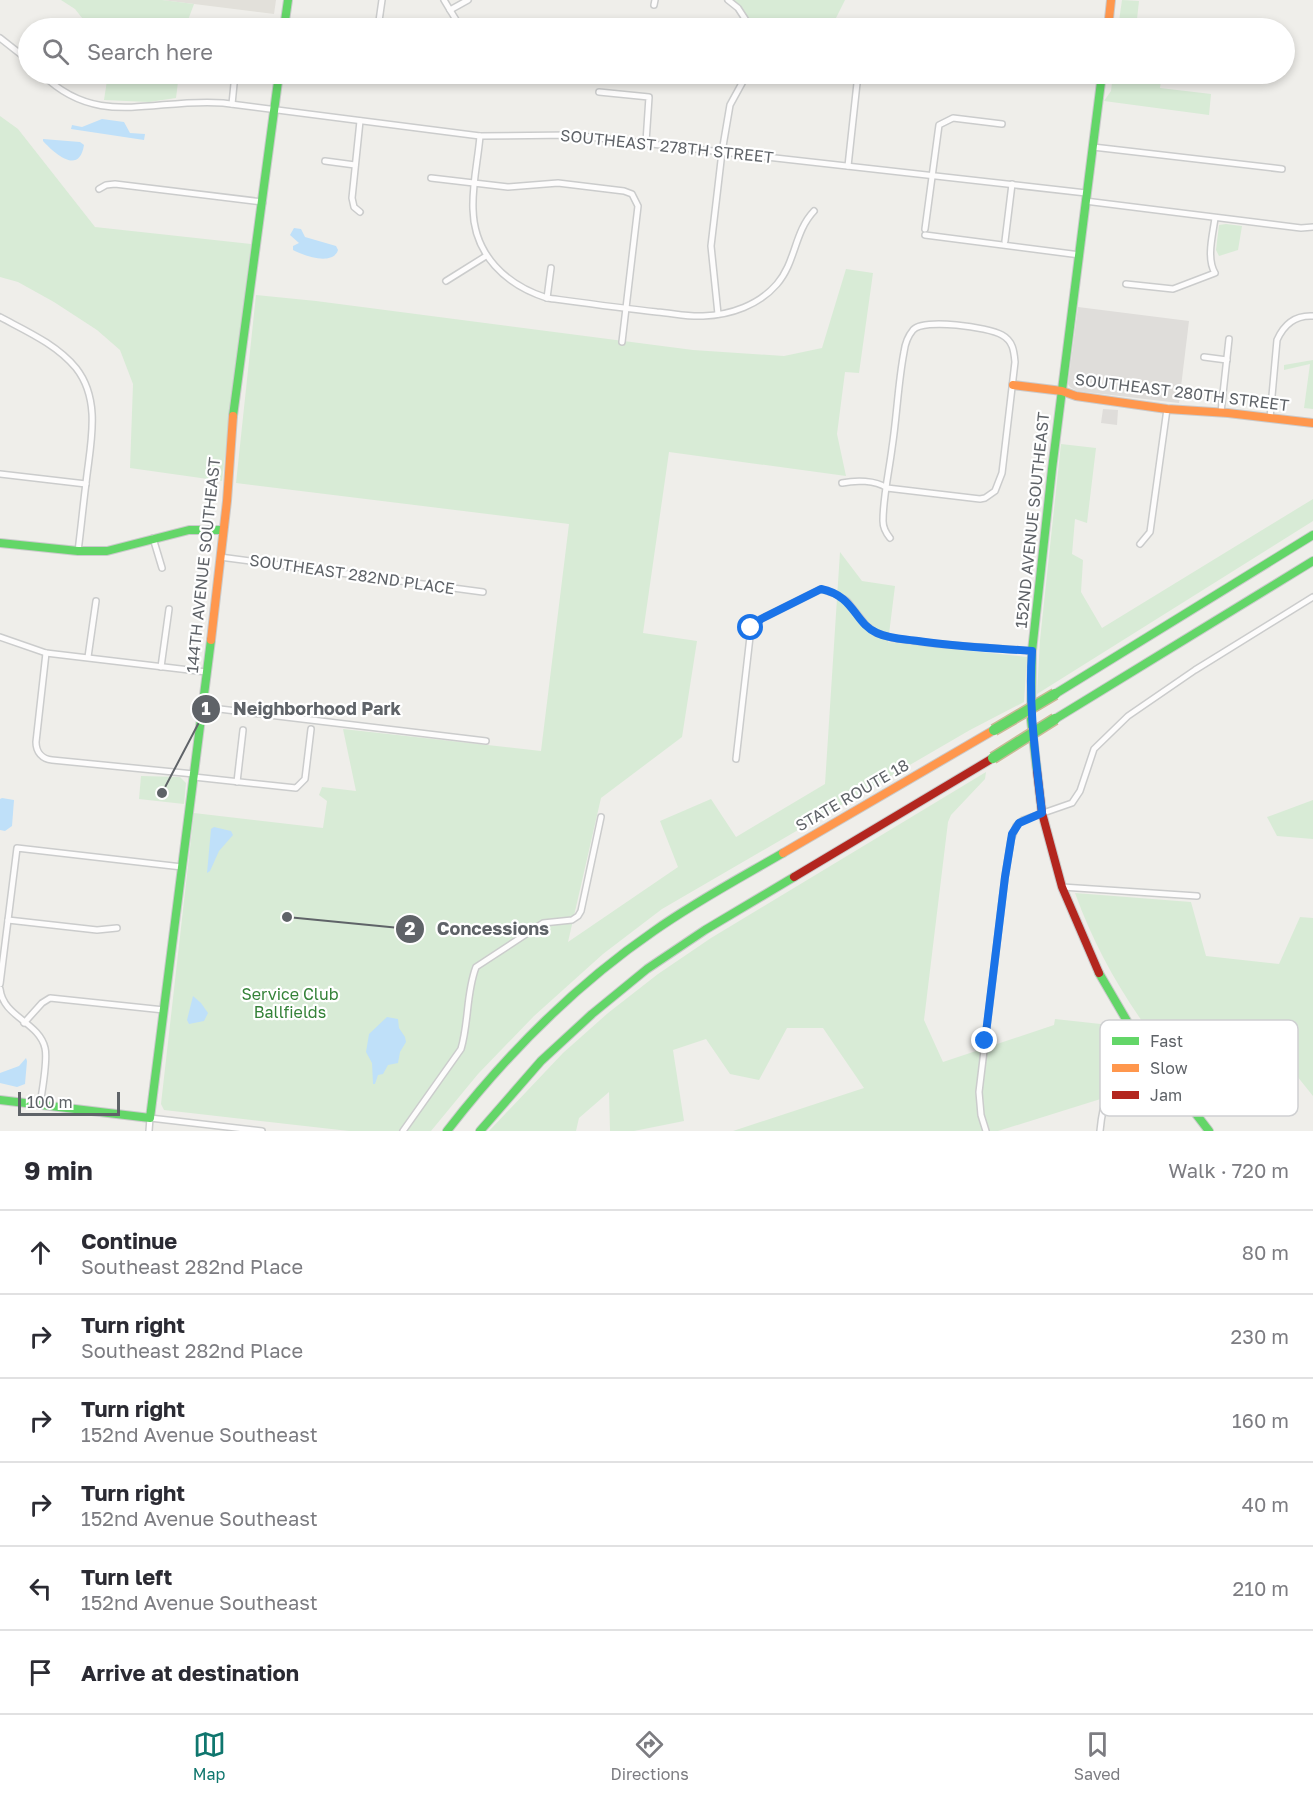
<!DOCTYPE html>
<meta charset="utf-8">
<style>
body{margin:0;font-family:"Golos Text",sans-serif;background:#f7f7f7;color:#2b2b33}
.scale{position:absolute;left:18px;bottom:15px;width:102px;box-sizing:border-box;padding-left:6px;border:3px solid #5f6368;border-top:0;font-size:16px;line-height:21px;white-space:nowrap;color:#5f6368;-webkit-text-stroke:4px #fff;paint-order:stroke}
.stop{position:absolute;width:18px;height:18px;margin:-14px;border:4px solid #1a73e8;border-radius:50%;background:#fff}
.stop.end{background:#1a73e8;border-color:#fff;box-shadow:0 2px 6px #0008}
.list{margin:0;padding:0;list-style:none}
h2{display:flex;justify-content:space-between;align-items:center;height:78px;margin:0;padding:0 24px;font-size:26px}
h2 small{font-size:20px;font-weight:400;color:#7c7c81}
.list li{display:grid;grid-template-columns:39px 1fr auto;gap:18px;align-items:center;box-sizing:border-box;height:84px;padding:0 24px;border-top:2px solid #e1e1e2}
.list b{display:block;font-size:22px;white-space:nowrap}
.list p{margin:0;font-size:20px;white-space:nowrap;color:#7c7c81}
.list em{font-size:20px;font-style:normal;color:#7c7c81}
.icon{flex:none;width:33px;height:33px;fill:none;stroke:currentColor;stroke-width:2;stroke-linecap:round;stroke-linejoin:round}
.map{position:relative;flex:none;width:1313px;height:1131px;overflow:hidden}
.search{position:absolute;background:#fff;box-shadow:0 3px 9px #0003;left:18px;right:18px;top:18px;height:66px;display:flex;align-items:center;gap:15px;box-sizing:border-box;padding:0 21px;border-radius:33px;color:#7c7c81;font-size:22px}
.sheet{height:582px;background:#fff}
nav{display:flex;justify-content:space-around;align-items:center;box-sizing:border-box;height:84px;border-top:2px solid #e1e1e2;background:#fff;font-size:16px;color:#7c7c81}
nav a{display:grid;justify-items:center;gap:3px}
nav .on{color:#0f766e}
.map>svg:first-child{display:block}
.industrial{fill:#dfddda}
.education{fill:#e2e0da}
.green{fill:#d8ebd6}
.water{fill:#bfe0f9}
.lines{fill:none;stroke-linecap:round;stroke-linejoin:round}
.street-casing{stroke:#cbcccc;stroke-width:8}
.fast-casing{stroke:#cacacb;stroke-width:10}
.slow-casing{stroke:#cacacb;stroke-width:10}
.jam-casing{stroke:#cacacb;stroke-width:10}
.street{stroke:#fdfcfc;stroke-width:5}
.fast{stroke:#63d668;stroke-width:8}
.slow{stroke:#ff974d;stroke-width:8}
.jam{stroke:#b3261e;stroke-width:8}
.fast-bridge-casing{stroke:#c8b996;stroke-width:13;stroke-linecap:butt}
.fast-bridge{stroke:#63d668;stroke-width:10}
.route{stroke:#1a73e8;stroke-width:8}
.labels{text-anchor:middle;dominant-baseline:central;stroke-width:4.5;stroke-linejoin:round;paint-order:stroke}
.street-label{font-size:16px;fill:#5f6368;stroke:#fff}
.park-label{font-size:16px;fill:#348238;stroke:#fff}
.key{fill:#fff;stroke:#cfd0d2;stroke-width:1.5}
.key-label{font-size:16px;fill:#5f6368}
.leader{fill:none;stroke:#5f6368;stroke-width:2}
.callout-dot{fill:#5f6368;stroke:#fff;stroke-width:2}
.mark-label{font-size:18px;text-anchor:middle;font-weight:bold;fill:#fff}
.callout-label{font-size:18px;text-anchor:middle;font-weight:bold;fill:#5f6368;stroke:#fff;stroke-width:4.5;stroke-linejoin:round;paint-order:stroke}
</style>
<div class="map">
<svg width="1313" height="1131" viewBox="0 0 1313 1131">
<rect width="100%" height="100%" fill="#efeeea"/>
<g class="industrial">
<polygon points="1078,307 1189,321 1179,403 1077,391 1070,387 1068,384"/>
<polygon points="1103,409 1118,410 1117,425 1101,423"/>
</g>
<polygon class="education" points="162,0 276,0 274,14"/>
<g class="green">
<polygon points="61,0 162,0 194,4 185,28 90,28 75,9"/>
<polygon points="728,0 845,0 831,28 751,28 747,20"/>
<polygon points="1122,0 1139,1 1136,28 1118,28"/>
<polygon points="108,74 179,74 176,98 149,102 104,100"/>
<polygon points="1113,74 1162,74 1160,88 1211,94 1209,115 1104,101 1111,91"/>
<polygon points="0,116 18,129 95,227 251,244 222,481 130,468 133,384 120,350 97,330 54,302 18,282 0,277"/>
<polygon points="1226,224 1242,226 1238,250 1219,256 1216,250 1219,225"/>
<polygon points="846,269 873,273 859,373 845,372 837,434 846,476 669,452 643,633 697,641 682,737 601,798 568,942 678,867 660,821 711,799 736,837 825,784 840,552 862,581 895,586 888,642 1027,657 1024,702 970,730 662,909 603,954 534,1016 478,1074 431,1131 349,1131 164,1110 161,1104 194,813 323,828 327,801 319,795 322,787 356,791 343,729 541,751 569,524 236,483 256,295 316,301 693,350 784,356 822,348"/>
<polygon points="1313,360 1313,409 1304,408 1310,364 1284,370 1284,365"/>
<polygon points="1061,444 1096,448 1087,523 1075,519 1072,554 1083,560 1081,592 1102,628 1313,499 1313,521 1037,694 1040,640"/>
<polygon points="986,772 985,779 951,815 948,822 924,1020 943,1062 1054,1025 1055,1019 1119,1026 1158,1081 998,1131 733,1131 864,1088 823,1028 787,1028 759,1080 730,1074 706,1039 673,1050 684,1121 634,1131 610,1131 609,1092 579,1118 576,1131 489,1131 563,1053 608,1013 658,974 711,938"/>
<polygon points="141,776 180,777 186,783 184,804 139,799"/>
<polygon points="1313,800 1313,839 1277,836 1267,817"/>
<path d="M1075,893L1191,902L1206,956L1279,964L1300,917L1313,918V1096L1272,1045L1149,1031C1118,988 1093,943 1075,893Z"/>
</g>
<g class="water">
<polygon points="102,119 124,122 130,133 145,134 144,140 71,129 72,125 82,127"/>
<path d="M43,139L80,142L84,145C79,176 54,153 43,141Z"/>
<path d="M294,228L301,229L305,237L336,246L338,250C333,266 304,256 293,250V246L299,243L290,235Z"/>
<polygon points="2,798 14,800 12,826 5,831 0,830 0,799"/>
<polygon points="214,827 231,831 233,835 219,851 210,871 207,873 211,829"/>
<polygon points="193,996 201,1003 208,1013 204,1021 189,1024 187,1020"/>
<polygon points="387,1017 398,1019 399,1028 405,1037 406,1042 400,1052 398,1063 388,1065 383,1074 378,1075 375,1084 373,1084 372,1063 366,1052 369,1034"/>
<polygon points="26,1058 27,1061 25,1084 17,1087 0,1083 0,1073 19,1066"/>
</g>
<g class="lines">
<defs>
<g id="street">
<polyline points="444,0 450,10 468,0"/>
<polyline points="728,0 738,8 751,28"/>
<polyline points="654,5 655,0"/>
<polyline points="450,10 461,28"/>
<polyline points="923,25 950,28"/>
<polyline points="378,28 382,0"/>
<polyline points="0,38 28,60"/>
<path d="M42,74C98,130 156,97 223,103L480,136L572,135L1086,193"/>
<polyline points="482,74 482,77 492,74"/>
<polyline points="599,92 649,97 646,142"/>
<polyline points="232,104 235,74"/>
<path d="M480,136C478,160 472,185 473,209C474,255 506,285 547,298C584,303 620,308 657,312C672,313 688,317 703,316C731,315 759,305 777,284C796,262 794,232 814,211"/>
<polyline points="1093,147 1282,169"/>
<polyline points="325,161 355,165"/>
<polyline points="848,166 858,74"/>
<polyline points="431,178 508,187 558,183 624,191 632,194 638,206 622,342"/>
<polyline points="99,189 106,185 115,184 263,202"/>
<polyline points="1085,201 1301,228 1313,227"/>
<polyline points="360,212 354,207 352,198 360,121"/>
<polyline points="925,229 939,125 953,118 1002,124"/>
<polyline points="925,235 1080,255"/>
<polyline points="1005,241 1012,184"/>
<polyline points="446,281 486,256"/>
<path d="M1126,284L1173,289L1215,273C1206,258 1213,234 1215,218"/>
<polyline points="547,298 551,268"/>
<polyline points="718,314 711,246 722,152 730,105 747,74"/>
<path d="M0,317C26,331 56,344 76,368C102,401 90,445 86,483C83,506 81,529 78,551"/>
<polyline points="1204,357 1227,360"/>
<polyline points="1221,412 1229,339"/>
<path d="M1270,418L1277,340C1284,324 1296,315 1313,316"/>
<polyline points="0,474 86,484"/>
<path d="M842,483C856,480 875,480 887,488L980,499L985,498L995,491L1002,473L1015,362C1014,351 1013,341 1002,335C988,327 924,318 913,330C908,336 905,344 904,352C898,383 897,416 892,448C889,472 883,497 883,521C883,528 886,533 890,538"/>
<polyline points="153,538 162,568"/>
<polyline points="1140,544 1150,532 1167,409"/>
<polyline points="220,557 483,592"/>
<polyline points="0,637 46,653 206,672"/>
<path d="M46,653L36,742C36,752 42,759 52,760L194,774"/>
<polyline points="88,657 96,601"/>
<polyline points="161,667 169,609"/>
<polyline points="203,707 486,741"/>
<polyline points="736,759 751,628 761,619 821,589 836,594 847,601 866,625 876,633 892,638 937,644 1032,651"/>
<polyline points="194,777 296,788 305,779 311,729"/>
<polyline points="237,782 243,730"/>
<polyline points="1062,887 1197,896"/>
<polyline points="8,920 97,930 117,928"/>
<polyline points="0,984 17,848 182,867"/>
<path d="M0,989C3,1017 39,1022 45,1048C48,1060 42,1091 40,1105"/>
<polyline points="24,1023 42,1003 50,998 164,1010"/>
<polyline points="149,1131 150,1118 262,1131"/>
<path d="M403,1131L461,1049C469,1022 466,993 476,967L543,923L572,920L578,916L581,911L601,817"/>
<polyline points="986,1131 981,1115 979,1092 1005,877 1011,840 1016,826 1023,820 1072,803 1080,791 1094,749 1128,716 1195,670 1313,597"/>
<path d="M1100,1131C1102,1107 1116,1049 1134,1033"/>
</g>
<g id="fast">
<polyline points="284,28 288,0"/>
<polyline points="233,416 279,74"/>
<polyline points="0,543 78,551 107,551 189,530 223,530"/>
<polyline points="1055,694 1313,535"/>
<polyline points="1055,719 1313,561"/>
<polyline points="1037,771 1031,720 1032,651 1052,469 1102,74"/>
<polyline points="1099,973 1134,1033 1209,1131"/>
<polyline points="0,1100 150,1118 211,640"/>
<path d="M447,1131C506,1055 574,986 654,931C695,902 740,878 783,853"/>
<polyline points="480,1131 541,1061 592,1014 647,969 705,930 794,877"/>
</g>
<g id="slow">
<polyline points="1108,28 1111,0"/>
<polyline points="1013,385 1062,391 1076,396 1167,409 1228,413 1313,423"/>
<polyline points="211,640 227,501 233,416"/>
<polyline points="783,853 994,730"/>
</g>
<g id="jam">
<polyline points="1037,771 1042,813 1062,887 1099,973"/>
<polyline points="794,877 993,758"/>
</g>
</defs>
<use href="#street" class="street-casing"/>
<use href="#fast" class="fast-casing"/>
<use href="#slow" class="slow-casing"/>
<use href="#jam" class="jam-casing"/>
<use href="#street" class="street"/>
<use href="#fast" class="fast"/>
<use href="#slow" class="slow"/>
<use href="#jam" class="jam"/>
<defs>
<g id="fast-bridge">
<polyline points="994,730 1055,694"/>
<polyline points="993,758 1055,719"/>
</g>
</defs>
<use href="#fast-bridge" class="fast-bridge-casing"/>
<use href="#fast-bridge" class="fast-bridge"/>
</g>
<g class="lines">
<path class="route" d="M751,628L761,619L821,589C855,596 854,623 877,633C890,639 905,639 918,641C956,647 994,648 1032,651C1028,706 1036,759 1042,813L1019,823L1012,834L1005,877L985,1041"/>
</g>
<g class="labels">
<g class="street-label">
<text transform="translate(667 146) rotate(6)">SOUTHEAST 278TH STREET</text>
<text transform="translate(1182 392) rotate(7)">SOUTHEAST 280TH STREET</text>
<text transform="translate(1032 520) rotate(-84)">152ND AVENUE SOUTHEAST</text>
<text transform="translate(203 565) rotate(-84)">144TH AVENUE SOUTHEAST</text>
<text transform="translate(352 574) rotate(8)">SOUTHEAST 282ND PLACE</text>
<text transform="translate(852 795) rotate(-30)">STATE ROUTE 18</text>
</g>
<g class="park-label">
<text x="290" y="994">Service Club<tspan x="290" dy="18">Ballfields</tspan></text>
</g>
</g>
<rect x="1100" y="1020" width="198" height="96" rx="9" class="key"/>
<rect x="1112" y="1037" width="27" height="8" fill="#63d668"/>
<rect x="1112" y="1064" width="27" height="8" fill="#ff974d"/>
<rect x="1112" y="1091" width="27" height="8" fill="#b3261e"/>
<g class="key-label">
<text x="1150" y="1047">Fast</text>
<text x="1150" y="1074">Slow</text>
<text x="1150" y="1101">Jam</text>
</g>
<path class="leader" d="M162 793L206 709M287 917L410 929"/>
<g class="callout-dot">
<circle cx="162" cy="793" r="6"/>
<circle cx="287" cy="917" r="6"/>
<circle cx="206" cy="709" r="15"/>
<circle cx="410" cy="929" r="15"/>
</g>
<g class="mark-label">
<text x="206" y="715">1</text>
<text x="410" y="935">2</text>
</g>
<g class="callout-label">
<text x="317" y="715">Neighborhood Park</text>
<text x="493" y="935">Concessions</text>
</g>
</svg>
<div class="scale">100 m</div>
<div class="stop" style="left:751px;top:628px"></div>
<div class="stop end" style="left:985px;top:1041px"></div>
<div class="search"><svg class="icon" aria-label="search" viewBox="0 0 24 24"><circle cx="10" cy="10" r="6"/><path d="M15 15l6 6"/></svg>Search here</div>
</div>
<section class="sheet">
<h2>9 min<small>Walk · 720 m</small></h2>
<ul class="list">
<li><svg class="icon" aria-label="ahead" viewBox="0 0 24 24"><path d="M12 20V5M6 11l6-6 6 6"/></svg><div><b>Continue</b><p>Southeast 282nd Place</p></div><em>80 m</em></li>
<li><svg class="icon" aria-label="right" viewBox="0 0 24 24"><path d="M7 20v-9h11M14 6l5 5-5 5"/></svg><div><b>Turn right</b><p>Southeast 282nd Place</p></div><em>230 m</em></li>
<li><svg class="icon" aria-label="right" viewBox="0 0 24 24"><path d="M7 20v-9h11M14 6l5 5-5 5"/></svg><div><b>Turn right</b><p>152nd Avenue Southeast</p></div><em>160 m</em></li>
<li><svg class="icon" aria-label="right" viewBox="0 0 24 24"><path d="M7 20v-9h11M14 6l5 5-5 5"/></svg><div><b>Turn right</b><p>152nd Avenue Southeast</p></div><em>40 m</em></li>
<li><svg class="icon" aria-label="left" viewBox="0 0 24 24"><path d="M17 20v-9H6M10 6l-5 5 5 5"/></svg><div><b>Turn left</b><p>152nd Avenue Southeast</p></div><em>210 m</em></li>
<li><svg class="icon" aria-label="arrive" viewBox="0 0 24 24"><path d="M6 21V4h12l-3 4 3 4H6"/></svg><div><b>Arrive at destination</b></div></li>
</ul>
</section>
<nav>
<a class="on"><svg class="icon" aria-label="map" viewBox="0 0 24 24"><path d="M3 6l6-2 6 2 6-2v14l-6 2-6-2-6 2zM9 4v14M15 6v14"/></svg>Map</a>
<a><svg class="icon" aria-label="directions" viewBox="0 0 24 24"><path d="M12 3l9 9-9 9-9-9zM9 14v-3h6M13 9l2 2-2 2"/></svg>Directions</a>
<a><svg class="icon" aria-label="saved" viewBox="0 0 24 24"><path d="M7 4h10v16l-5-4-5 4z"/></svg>Saved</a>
</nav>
